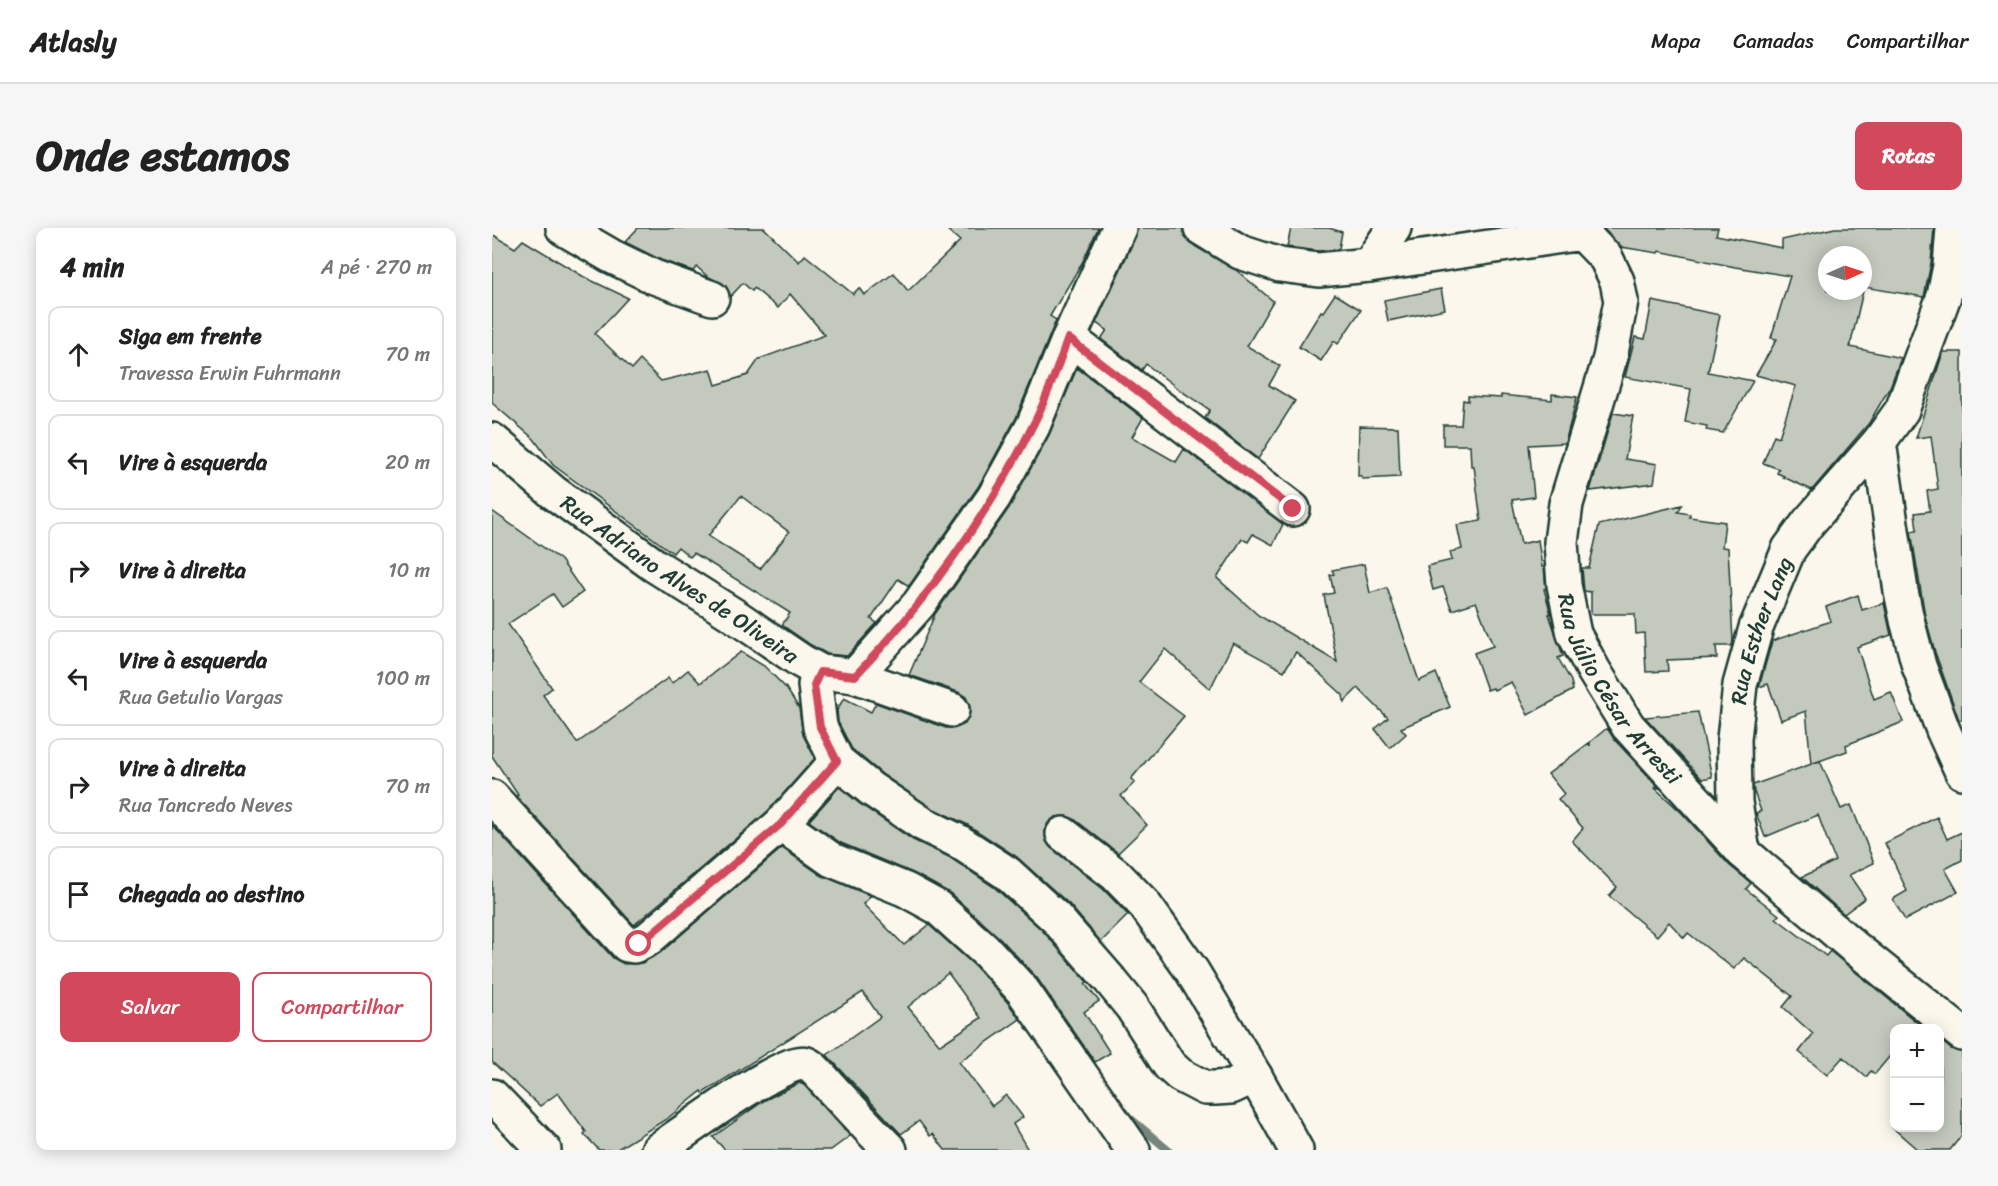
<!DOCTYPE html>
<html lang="pt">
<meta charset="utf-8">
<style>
body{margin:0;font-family:Sriracha,sans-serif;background:#f6f6f6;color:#222}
.controls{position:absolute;right:18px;bottom:18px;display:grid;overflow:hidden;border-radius:12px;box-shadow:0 3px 15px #0003}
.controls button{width:54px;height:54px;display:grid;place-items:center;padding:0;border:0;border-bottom:2px solid #e0e0e0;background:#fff;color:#222;font:30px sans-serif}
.compass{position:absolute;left:1326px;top:18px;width:54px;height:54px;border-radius:50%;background:#fff;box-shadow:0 3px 15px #0003;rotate:87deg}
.stop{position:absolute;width:18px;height:18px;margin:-14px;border:4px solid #d1495b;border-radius:50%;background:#fff}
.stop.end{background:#d1495b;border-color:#fff;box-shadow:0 2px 6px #0008}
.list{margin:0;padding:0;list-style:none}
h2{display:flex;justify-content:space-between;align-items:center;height:78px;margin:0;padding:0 24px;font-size:26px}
h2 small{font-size:20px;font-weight:400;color:#767676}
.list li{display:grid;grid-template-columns:39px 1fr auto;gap:18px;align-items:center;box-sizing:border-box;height:96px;margin:0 12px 12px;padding:0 12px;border:2px solid #e0e0e0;border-radius:12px}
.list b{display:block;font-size:22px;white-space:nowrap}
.list p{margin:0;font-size:20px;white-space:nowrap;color:#767676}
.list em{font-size:20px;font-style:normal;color:#767676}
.actions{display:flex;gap:12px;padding:18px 24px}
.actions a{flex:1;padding:14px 0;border:2px solid #d1495b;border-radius:12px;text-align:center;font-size:21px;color:#d1495b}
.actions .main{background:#d1495b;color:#fff}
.icon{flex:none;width:33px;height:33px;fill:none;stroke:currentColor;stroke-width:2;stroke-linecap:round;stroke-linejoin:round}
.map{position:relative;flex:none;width:1470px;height:922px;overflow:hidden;border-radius:12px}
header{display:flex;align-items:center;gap:36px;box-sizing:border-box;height:84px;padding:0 30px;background:#fff;border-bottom:2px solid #e0e0e0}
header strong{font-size:28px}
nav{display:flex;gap:33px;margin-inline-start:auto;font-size:21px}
.intro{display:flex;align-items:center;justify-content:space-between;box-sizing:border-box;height:144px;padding:0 36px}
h1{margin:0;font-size:42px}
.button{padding:15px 27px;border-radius:12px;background:#d1495b;color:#fff;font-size:21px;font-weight:700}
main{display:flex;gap:36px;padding:0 36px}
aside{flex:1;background:#fff;border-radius:12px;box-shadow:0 3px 15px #0003}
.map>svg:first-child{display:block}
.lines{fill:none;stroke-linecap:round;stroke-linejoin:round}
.stream{stroke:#74847b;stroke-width:8}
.building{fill:#c4c9be;stroke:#1f3d34;stroke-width:1.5;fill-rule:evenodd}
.minor-casing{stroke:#1f3d34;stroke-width:38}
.minor{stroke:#fbf7ec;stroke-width:33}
.route{stroke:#d1495b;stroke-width:8}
.labels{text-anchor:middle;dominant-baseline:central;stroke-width:5;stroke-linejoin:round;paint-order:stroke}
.street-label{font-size:22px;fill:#1f3d34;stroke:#fbf7ec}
</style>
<header>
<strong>Atlasly</strong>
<nav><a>Mapa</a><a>Camadas</a><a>Compartilhar</a></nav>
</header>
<div class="intro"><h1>Onde estamos</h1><a class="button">Rotas</a></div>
<main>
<aside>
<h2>4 min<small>A pé · 270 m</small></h2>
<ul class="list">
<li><svg class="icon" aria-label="ahead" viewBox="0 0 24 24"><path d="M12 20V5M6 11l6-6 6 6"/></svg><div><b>Siga em frente</b><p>Travessa Erwin Fuhrmann</p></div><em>70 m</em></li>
<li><svg class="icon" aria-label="left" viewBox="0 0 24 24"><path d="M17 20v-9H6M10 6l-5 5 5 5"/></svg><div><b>Vire à esquerda</b></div><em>20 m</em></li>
<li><svg class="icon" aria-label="right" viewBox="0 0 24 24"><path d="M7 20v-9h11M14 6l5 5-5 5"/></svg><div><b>Vire à direita</b></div><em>10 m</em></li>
<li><svg class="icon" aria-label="left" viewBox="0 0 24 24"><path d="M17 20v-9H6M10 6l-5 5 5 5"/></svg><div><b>Vire à esquerda</b><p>Rua Getulio Vargas</p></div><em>100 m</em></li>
<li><svg class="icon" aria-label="right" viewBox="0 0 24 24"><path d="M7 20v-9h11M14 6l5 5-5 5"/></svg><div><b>Vire à direita</b><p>Rua Tancredo Neves</p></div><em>70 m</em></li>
<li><svg class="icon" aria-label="arrive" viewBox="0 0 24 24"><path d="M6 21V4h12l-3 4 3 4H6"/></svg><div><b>Chegada ao destino</b></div></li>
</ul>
<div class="actions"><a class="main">Salvar</a><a>Compartilhar</a></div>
</aside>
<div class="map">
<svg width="1470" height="922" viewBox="0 0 1470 922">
<rect width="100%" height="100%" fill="#fbf7ec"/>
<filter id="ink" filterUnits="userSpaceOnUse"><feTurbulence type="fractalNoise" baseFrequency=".0167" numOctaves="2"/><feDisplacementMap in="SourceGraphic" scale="12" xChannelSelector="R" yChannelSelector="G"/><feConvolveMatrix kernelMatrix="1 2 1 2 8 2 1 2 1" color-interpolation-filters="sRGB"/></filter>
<g filter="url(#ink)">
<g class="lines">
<polyline class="stream" points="632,885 676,922"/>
</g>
<g class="building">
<path d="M146,0H272L307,34L313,27L361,66L367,60L372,67L402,45L416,63L468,13L453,0H606L590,35L558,88L564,92L524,190L486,259L417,358L406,351L379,391L385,395L355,428L335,426L319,417L290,397L298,385L202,325L198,329L186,319L181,325L61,237L42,211L0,175V6L23,20L31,12L92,49L136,70L103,106L140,141L148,132L169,153L219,141L224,157L256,147L267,131L333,107L298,66L286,80L262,60L260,63L251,55L238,69L234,58L215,48L205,39L201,43L169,32L133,14ZM249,268L297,304L268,341L216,308Z"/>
<polygon points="645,0 690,0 693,9 699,16 744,42 781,73 755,118 788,138 777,157 803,173 766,231 713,190 718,182 689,163 654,136 650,142 609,111 615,102 604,95 644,8"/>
<polygon points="799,0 837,0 850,4 847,21 827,23 795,19"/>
<polygon points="1111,0 1226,0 1224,7 1290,20 1290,12 1343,0 1442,0 1439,35 1432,69 1372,59 1371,63 1371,27 1335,27 1335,63 1371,63 1358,119 1409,130 1398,159 1377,195 1320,262 1291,249 1292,248 1285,245 1287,241 1271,235 1282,207 1287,209 1304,158 1264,147 1285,111 1279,110 1298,48 1243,39 1167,23 1166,25 1129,19"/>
<polygon points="949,61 953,81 896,93 892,72"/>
<polygon points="843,66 869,82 846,116 842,113 829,133 807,119 829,83 831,84"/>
<polygon points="1160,73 1228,87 1216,144 1261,153 1231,205 1214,202 1215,198 1193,194 1199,161 1133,149 1143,109 1153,111"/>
<polygon points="1451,124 1470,124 1470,492 1467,492 1443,424 1433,388 1419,303 1425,302 1423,285 1438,283 1435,263 1446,261 1439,208 1424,210"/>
<polygon points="585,140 651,190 640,209 684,234 692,221 791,296 781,317 761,306 756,314 750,311 725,350 766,387 845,434 832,367 842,365 838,347 842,346 840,342 872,336 878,365 895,360 927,453 944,445 958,479 909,500 914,506 898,520 883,501 896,490 866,460 852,474 851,467 804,424 792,443 741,415 718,461 673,421 647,454 692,488 639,551 643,554 629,568 655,597 626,625 582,591 574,588 563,589 556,595 553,603 554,613 559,620 611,661 636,687 609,714 577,676 525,629 476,597 440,580 390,546 360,521 346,494 345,482 352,470 379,484 384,475 454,500 464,500 473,496 477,489 478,479 474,469 466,464 417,447 443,386 517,280 557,207"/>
<polygon points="1060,166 1085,169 1073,215 1037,217 1042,269 1020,272 1029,316 1046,312 1050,339 1052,339 1054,361 1052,361 1059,386 1057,386 1071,428 1066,430 1079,453 1081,462 1036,487 1019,454 1002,462 1001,460 995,462 982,425 1001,418 984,374 960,382 951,359 941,362 935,338 960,332 958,324 970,321 965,297 989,293 982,238 979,238 978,217 951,217 951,197 969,197 971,172 976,173 976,168 1009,170 1009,167 1060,172"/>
<polygon points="1121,185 1141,188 1133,231 1165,236 1162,255 1098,263"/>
<polygon points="867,198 906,199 908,249 870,251 870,248 866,248"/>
<polygon points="1190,277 1186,284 1198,286 1197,289 1233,294 1230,319 1236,320 1241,413 1240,418 1224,418 1225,430 1175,432 1176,443 1154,444 1152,405 1144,406 1143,386 1099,386 1099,364 1092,363 1090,340 1097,340 1107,297"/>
<polygon points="0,283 69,332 91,364 70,379 61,366 16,396 60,460 51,467 85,515 176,450 180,455 196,442 208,455 249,424 272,438 294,460 307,480 311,507 323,530 276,583 142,697 24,568 26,567 0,528"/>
<polygon points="1366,367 1370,382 1392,375 1399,407 1365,419 1382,471 1399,464 1411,494 1354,517 1355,523 1319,536 1314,483 1289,492 1276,456 1267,459 1280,413 1339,393 1334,379"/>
<polygon points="1206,484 1220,549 1210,551 1153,489"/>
<polygon points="1115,500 1122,511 1167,560 1163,560 1190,585 1237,637 1259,655 1254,661 1287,687 1284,690 1334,728 1338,723 1433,801 1402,801 1402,823 1383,846 1379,843 1374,849 1351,829 1335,847 1307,824 1321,806 1291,779 1300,768 1252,730 1242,741 1196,705 1192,710 1177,694 1165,708 1117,668 1125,659 1080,613 1091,600 1066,571 1072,566 1056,546 1097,515 1098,518 1098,514"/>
<polygon points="1328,533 1349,581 1359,577 1382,635 1357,647 1373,670 1352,686 1310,649 1343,633 1326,587 1273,609 1264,585 1269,583 1262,564 1261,557"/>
<polygon points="347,559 368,576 421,612 457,629 503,660 551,703 595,754 593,756 607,773 592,784 618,825 603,834 545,750 509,711 458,665 421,645 349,615 317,593"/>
<polygon points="1445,589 1455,611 1470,604 1470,632 1453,641 1466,664 1413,692 1401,671 1415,663 1393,615"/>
<path d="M0,597L121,730L132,736L150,735L168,725L290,620L329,647L379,668L371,676L412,717L437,697L483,738L516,775L528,791L467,834L500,878L514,867L531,889L521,896L536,922H453L441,906L438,908L427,893L409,906L335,827L388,789L371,764L211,865L210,863L176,890L124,922H107L92,906L94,904L66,865L48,878L0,834ZM456,745L489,790L448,817L416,779Z"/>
<polygon points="1448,812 1459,821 1470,824 1470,907 1458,922 1426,922 1401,900 1448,900"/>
<polygon points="307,855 312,857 358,908 339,922 233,922 221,909 273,872"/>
</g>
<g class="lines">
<defs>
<g id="minor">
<polyline points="71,0 119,28 162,49 220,70"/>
<path id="s1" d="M709,0L748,24L788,37L827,42L877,37L1090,5L1114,30L1125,53L1129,73L1118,130L1074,276L1069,314L1072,357L1082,406L1102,443L1136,498L1251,624L1362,719L1470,806"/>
<polyline points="877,37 902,0"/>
<polyline points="577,110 801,281"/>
<path id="s2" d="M0,212L61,264L162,337L243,388L309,433L329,444L363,448L460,482"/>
<polyline points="1387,214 1409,363 1415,392 1427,438 1451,502 1470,544"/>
<polyline points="329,444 323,457 328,499 345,533 379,561 431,596 466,613 515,645 564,690 618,752 640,779 677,837 688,847 713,860 723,860 739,859 763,848"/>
<polyline points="363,448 427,376 502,269 541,198 577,110 627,0"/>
<polyline points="0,569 135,717 142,718 156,711 289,596 345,533"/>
<polyline points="289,596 340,632 414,662 445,679 496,725 531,763 641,922"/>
<polyline points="571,606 624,647 652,676 700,743 763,848 804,922"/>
<path id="s3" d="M1251,624L1243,574L1242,511L1248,457L1264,400L1297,321L1316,295L1387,214L1410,182L1452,68L1458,38L1461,0"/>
<polyline points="0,868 52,922"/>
<path d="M166,922C187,908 296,826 315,836C325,841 333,854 341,862C360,882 378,902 398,922"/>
</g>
</defs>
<use href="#minor" class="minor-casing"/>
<use href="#minor" class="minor"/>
</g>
</g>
<g class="lines" filter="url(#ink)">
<path class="route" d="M147,716L289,596L345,533L328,499L322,457L328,444L363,448C431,378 496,287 540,199C555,171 565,140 576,110L801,281"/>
</g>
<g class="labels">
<g class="street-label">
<text stroke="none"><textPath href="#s2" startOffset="234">Rua Adriano Alves de Oliveira</textPath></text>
<text stroke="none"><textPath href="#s3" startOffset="226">Rua Esther Lang</textPath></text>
<text stroke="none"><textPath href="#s1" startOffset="885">Rua Júlio César Arresti</textPath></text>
</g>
</g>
</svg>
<div class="controls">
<button>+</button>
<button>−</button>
</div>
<svg class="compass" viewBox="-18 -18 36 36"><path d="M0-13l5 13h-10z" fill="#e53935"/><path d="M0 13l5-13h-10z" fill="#767676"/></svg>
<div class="stop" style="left:147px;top:716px"></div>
<div class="stop end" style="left:801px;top:281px"></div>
</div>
</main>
